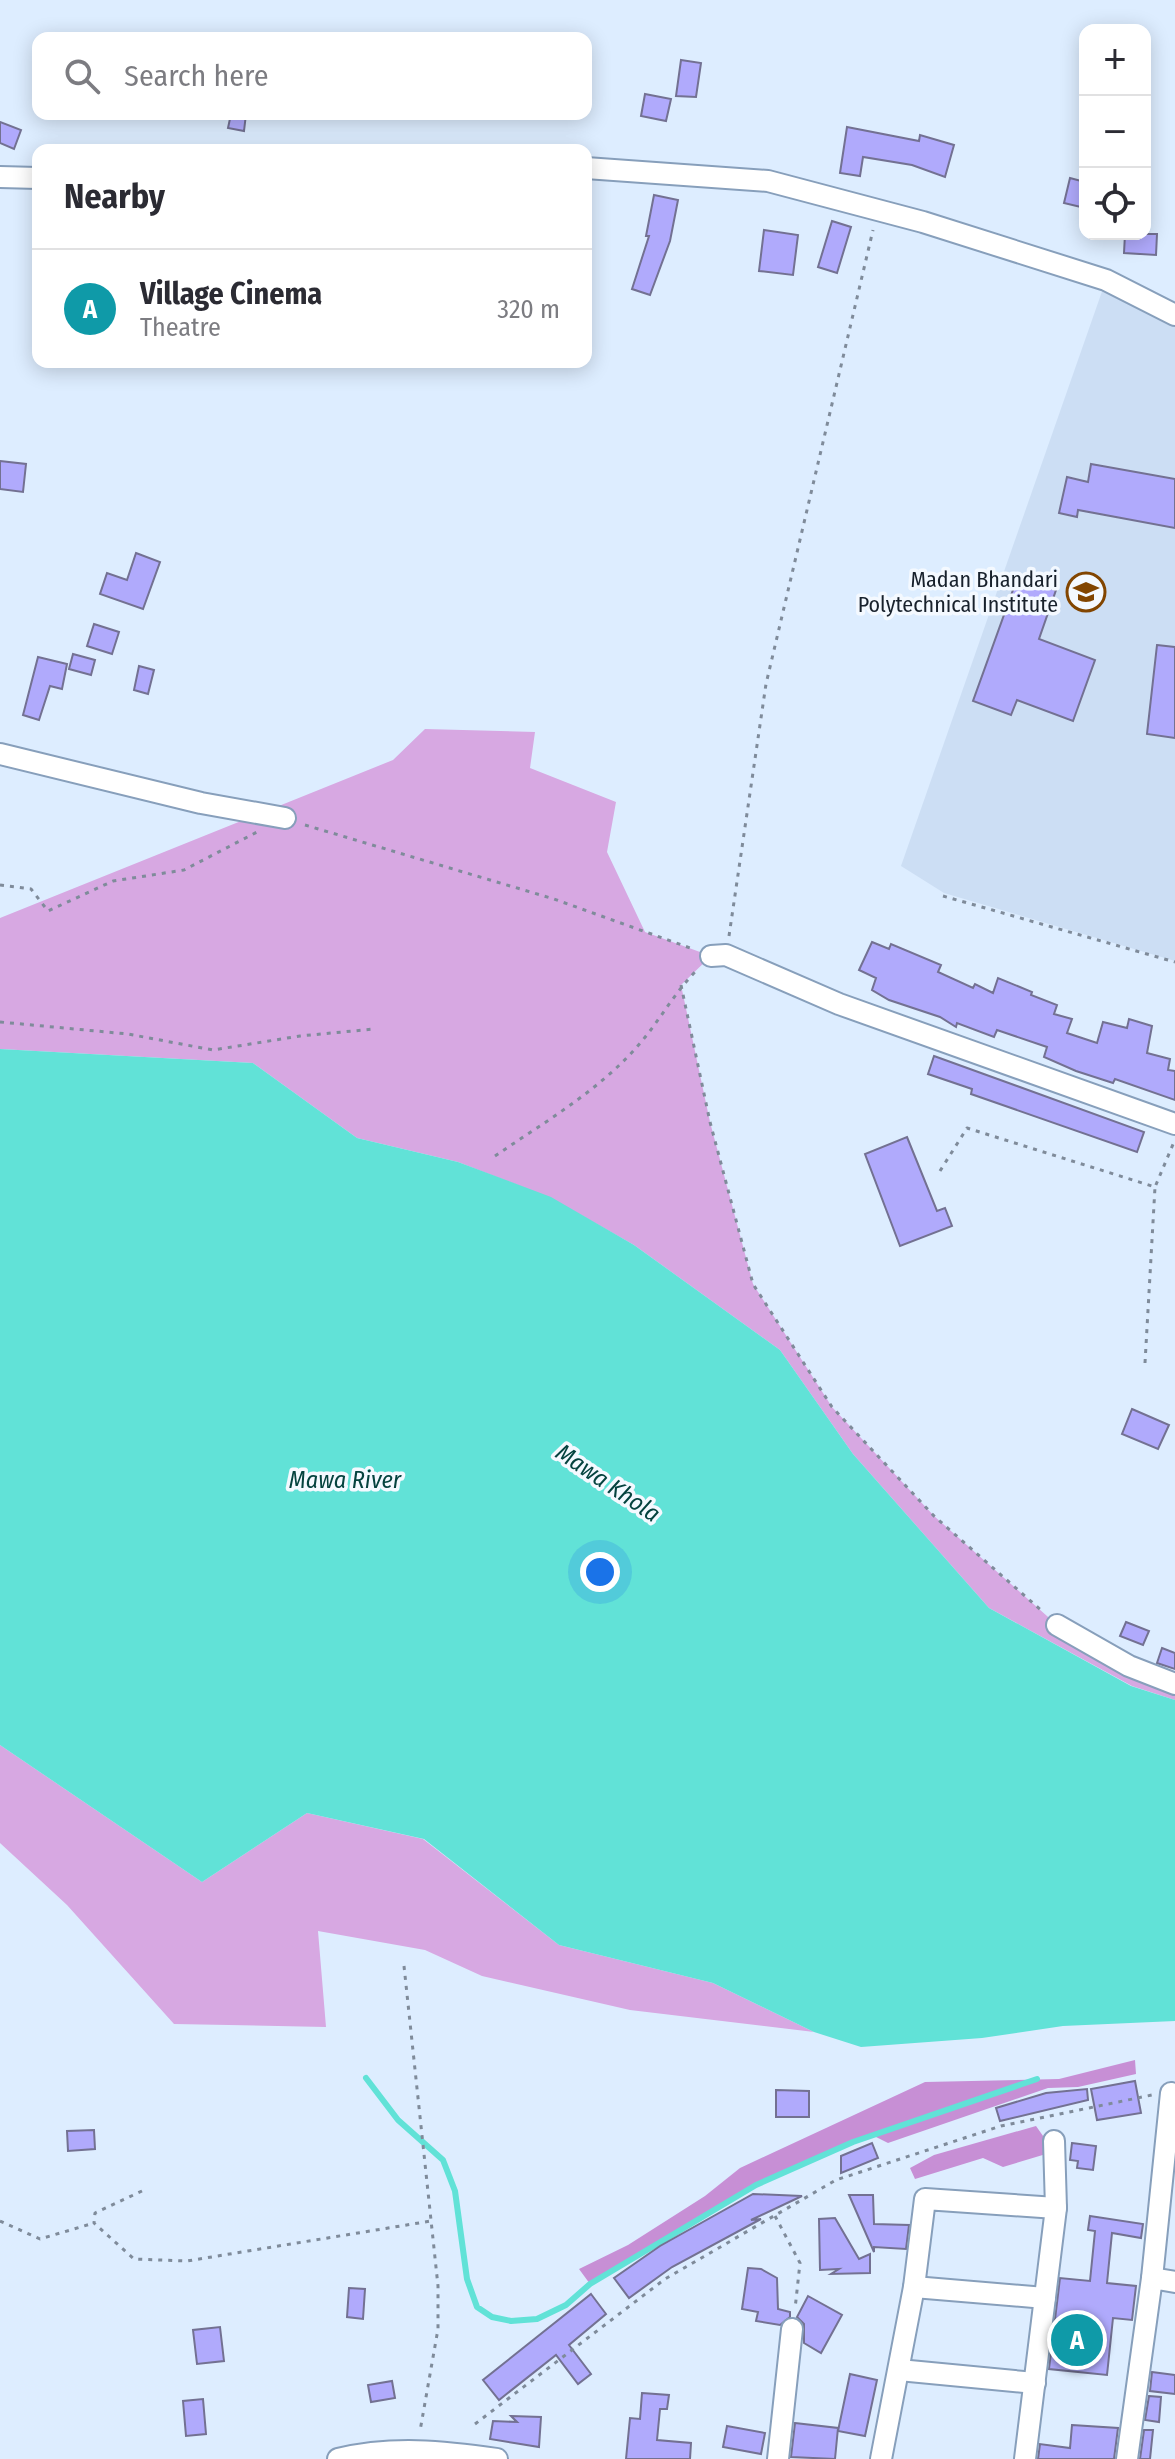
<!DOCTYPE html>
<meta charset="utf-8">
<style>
body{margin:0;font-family:"Fira Sans Condensed",sans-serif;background:#f7f7f7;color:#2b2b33}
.controls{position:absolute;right:24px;top:24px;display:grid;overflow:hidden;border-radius:16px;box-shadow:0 4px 20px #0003}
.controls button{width:72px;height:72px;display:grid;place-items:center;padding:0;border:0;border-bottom:2px solid #e1e1e2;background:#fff;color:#2b2b33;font:40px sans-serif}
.you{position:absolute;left:600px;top:1572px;width:28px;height:28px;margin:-20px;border:6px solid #fff;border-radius:50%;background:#1a73e8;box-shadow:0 0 0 12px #1a73e833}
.badge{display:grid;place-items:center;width:52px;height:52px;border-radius:50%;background:#ea580c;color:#fff;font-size:26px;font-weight:700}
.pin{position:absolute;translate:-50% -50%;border:4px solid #fff;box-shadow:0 2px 8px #0006}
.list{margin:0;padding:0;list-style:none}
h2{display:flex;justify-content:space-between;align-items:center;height:104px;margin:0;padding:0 32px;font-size:34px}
h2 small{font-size:26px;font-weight:400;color:#7c7c81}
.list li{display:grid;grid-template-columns:52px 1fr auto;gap:24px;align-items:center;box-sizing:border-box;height:120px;padding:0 32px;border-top:2px solid #e1e1e2}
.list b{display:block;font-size:30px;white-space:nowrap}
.list p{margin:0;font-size:26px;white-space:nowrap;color:#7c7c81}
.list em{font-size:26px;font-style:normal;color:#7c7c81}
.icon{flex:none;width:44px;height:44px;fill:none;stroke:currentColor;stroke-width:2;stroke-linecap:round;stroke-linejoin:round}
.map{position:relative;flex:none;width:1175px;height:2459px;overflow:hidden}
.search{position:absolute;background:#fff;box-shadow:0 4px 20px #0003;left:32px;top:32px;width:560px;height:88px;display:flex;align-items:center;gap:20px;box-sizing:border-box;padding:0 28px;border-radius:16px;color:#7c7c81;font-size:30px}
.panel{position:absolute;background:#fff;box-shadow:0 4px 20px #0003;left:32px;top:144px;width:560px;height:224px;border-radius:16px}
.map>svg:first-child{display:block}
.built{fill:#ccdef4}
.green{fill:#d7a8e2}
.forest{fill:#c78fd5}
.water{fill:#61e2d7}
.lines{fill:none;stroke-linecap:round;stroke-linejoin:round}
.stream{stroke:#61e2d7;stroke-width:6}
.building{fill:#b0aafc;stroke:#737192;stroke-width:2}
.minor-casing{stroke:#879fbb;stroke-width:24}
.path{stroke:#7f8b9a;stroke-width:3;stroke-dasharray:4 6;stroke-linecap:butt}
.minor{stroke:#fff;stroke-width:20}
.labels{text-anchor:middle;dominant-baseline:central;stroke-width:7;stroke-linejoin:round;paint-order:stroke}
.poi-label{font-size:22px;fill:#18212c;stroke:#f4f9ff;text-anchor:end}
.water-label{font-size:24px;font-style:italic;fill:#05433f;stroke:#f4f9ff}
</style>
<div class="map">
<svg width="1175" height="2459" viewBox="0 0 1175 2459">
<rect width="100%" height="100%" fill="#ddedff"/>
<polygon class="built" points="1106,280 1175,308 1175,961 944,893 901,866"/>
<g class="green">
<polygon points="425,729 535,732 530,768 616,802 607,852 645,932 711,956 681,985 710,1122 753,1284 832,1407 934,1516 1056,1624 1175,1684 1175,1700 1132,1686 989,1608 853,1454 780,1350 634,1245 551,1198 458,1162 357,1138 253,1063 0,1049 0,918 393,760"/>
<polygon points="0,1745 202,1882 307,1813 423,1839 559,1945 713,1983 814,2032 630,2010 482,1976 425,1950 318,1931 326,2027 174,2024 67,1905 0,1843"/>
</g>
<g class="forest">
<path d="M1135,2060L1136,2074L1078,2087L1048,2088L888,2143L872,2135C771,2169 681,2230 590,2284L579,2269L628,2245L705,2196L740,2168L925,2082L1059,2079Z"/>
<polygon points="1036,2126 1048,2143 1046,2154 1003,2167 983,2158 915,2179 910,2168 934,2155"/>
</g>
<polygon class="water" points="0,1049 253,1063 357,1138 458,1162 551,1197 634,1245 780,1350 853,1454 989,1608 1131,1686 1175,1700 1175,2021 1063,2026 982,2038 861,2047 814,2032 713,1983 559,1945 424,1839 307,1813 202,1882 0,1745"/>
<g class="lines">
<polyline class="stream" points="366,2078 398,2120 443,2160 455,2191 467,2279 477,2307 492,2317 511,2321 537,2319 566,2305 590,2284 756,2185 853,2142 1037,2079"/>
</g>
<g class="building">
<polygon points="681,60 701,63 696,97 676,96"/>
<polygon points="645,94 671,99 666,121 641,116"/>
<polygon points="231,114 246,114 244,131 228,128"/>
<polygon points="0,122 21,130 14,149 0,143"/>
<polygon points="847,127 919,141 920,135 954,145 945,177 912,165 863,157 860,176 840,173"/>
<polygon points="1070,178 1085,182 1085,208 1064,203"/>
<polygon points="654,195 678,200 670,241 650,295 632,289 649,236 646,236"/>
<polygon points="832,221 851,227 837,273 818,267"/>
<polygon points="764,230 798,235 793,275 759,271"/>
<polygon points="1125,234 1157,234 1156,255 1124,253"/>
<polygon points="0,461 26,464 23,492 0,489"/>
<polygon points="1091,464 1175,479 1175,528 1078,510 1077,517 1059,513 1067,477 1088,482"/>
<polygon points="136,553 160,562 143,609 100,594 107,573 127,580"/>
<polygon points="1018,576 1056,590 1039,639 1095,660 1073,721 1017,700 1011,715 973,701"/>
<polygon points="94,624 119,632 112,654 87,646"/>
<polygon points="1157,645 1175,647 1175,738 1147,734"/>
<polygon points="73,654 95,660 91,675 69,669"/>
<polygon points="38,657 67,664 62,689 50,686 39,720 23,715"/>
<polygon points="139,666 154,670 148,694 134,690"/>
<polygon points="872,942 889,949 891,944 941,965 938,972 973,988 975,984 993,993 998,978 1032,992 1031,995 1057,1005 1054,1014 1072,1019 1067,1033 1097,1043 1103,1022 1127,1028 1129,1019 1152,1026 1147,1053 1170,1059 1168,1070 1175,1071 1175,1100 1115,1079 1113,1083 1076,1071 1044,1057 1047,1047 997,1030 994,1037 957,1023 956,1027 940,1017 889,1000 872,990 876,978 859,970"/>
<polygon points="934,1056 1144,1132 1137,1152 971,1094 972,1089 928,1074"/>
<polygon points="907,1137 937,1211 945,1208 952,1226 900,1246 865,1154"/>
<polygon points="1132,1409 1169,1425 1158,1449 1122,1434"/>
<polygon points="1126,1622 1149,1631 1143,1645 1120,1636"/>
<polygon points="1162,1648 1175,1653 1175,1669 1157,1663"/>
<polygon points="1135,2081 1141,2113 1097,2120 1091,2089"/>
<polygon points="1087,2089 1088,2100 1000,2121 996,2108 1046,2093"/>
<polygon points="776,2090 809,2091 809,2117 776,2117"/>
<polygon points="94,2130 95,2149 68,2151 67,2131"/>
<polygon points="872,2143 878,2158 841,2173 841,2156"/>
<polygon points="1072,2143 1096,2146 1093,2170 1077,2168 1078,2161 1070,2160"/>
<polygon points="753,2194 802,2196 751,2220 761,2219 672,2267 629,2298 614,2278 660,2246"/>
<polygon points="849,2195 873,2195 874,2224 909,2225 906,2249 874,2247 874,2252"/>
<polygon points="1090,2216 1143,2224 1141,2238 1112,2233 1107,2283 1136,2286 1132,2320 1113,2318 1107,2375 1049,2369 1060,2278 1090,2281 1095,2231 1088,2230"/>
<polygon points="835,2218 859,2259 870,2254 870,2273 831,2274 839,2269 820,2270 819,2219"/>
<polygon points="748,2268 761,2269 777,2278 778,2309 790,2312 790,2317 780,2325 756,2321 758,2312 742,2309"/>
<polygon points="349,2288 365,2289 363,2319 347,2317"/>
<polygon points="591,2294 606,2314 569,2345 591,2374 578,2384 556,2355 499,2400 483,2380"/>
<polygon points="808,2296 842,2315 821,2353 804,2343 804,2324 797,2317"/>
<polygon points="220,2327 224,2361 197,2364 193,2330"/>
<polygon points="1152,2372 1175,2375 1175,2394 1150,2391"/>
<polygon points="850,2374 877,2380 865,2436 838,2431"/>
<polygon points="392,2381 395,2398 371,2402 368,2385"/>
<polygon points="642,2393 669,2395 667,2409 660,2409 657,2440 691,2443 690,2459 626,2459 630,2418 640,2419"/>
<polygon points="1149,2396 1161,2397 1159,2422 1145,2420"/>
<polygon points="203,2399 206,2434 186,2436 183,2401"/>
<polygon points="511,2416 541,2417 539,2447 490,2439 493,2421 517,2422"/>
<polygon points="795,2423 838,2428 835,2459 791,2457"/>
<polygon points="1072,2425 1118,2428 1114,2459 1038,2459 1040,2444 1070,2448"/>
<polygon points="727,2426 765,2433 761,2454 723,2447"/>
<polygon points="1144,2430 1153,2430 1150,2459 1140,2459"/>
</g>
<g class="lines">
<defs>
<g id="minor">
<polyline points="586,168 768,181 923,222 1106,280 1175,315"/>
<polyline points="0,177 38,178"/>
<polyline points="0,754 201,803 285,818"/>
<polyline points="711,956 726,955 839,1004 1175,1124"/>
<polyline points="1057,1625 1129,1666 1175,1684"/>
<polyline points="1152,2278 1171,2093"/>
<polyline points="914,2287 1045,2298"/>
<polyline points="899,2370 1035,2383"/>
<path d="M338,2459C391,2446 444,2451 497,2459"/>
<polyline points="778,2459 792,2329"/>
<polyline points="881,2459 914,2287 925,2199 1056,2208"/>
<polyline points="1025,2459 1056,2208 1054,2141"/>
<polyline points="1127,2459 1152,2278 1175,2282"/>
</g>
</defs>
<use href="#minor" class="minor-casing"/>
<g class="path">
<polyline points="305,825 554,899 693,949"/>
<polyline points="0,885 31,889 48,911 113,881 184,870 257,832"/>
<polyline points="943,896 1175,962"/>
<polyline points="729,936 766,684 873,230"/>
<polyline points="681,985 710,1122 753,1284 832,1407 934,1516 1042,1611"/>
<polyline points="0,1022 128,1034 213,1050 300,1036 374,1029"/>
<path d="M495,1156C546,1121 602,1089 642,1041C662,1017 676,990 699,968"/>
<polyline points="940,1171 967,1128 1155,1187 1174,1142"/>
<polyline points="1145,1363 1155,1187"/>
<polyline points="404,1966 438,2286 438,2329 420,2431"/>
<polyline points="142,2191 95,2213 94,2223 134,2259 187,2261 431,2221"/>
<polyline points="775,2216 800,2263 795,2309"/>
<polyline points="0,2221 40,2239 94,2223"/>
<polyline points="475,2424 665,2279 836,2180 1001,2126 1152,2095"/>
</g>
<use href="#minor" class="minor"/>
</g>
<defs>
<symbol id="university-ring" viewBox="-11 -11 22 22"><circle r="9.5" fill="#f4f9ff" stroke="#824500" stroke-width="1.5"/><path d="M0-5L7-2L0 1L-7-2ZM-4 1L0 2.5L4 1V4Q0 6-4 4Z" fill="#824500"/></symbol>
</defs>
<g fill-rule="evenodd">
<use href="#university-ring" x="1064" y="570" width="44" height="44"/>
</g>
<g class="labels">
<g class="poi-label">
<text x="1058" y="579">Madan Bhandari<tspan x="1058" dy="25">Polytechnical Institute</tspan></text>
</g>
<g class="water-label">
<text x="345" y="1480">Mawa River</text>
<text transform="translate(608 1483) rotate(34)">Mawa Khola</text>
</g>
</g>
</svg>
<div class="controls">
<button>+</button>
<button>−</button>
<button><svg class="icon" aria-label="locate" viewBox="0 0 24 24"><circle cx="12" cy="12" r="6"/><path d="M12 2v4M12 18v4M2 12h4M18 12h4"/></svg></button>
</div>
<div class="you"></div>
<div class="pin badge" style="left:1077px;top:2340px;background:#0f9aa8">A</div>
<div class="search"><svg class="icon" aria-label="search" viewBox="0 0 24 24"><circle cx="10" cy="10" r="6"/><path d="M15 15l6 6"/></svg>Search here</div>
<section class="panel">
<h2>Nearby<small></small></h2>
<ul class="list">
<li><span class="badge" style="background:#0f9aa8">A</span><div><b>Village Cinema</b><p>Theatre</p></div><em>320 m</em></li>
</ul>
</section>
</div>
